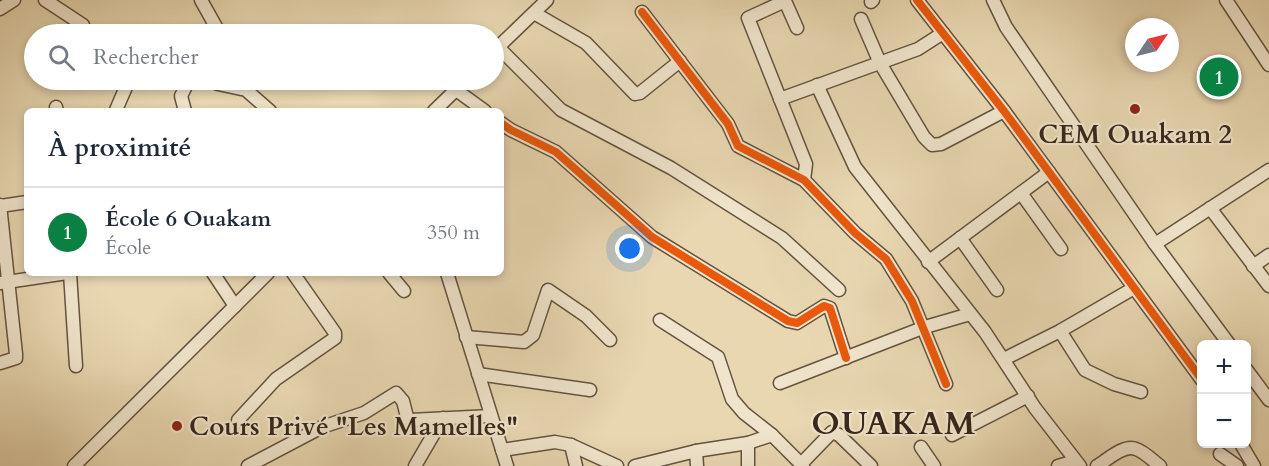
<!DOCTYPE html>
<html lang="fr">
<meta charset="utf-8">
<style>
body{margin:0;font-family:Cardo,serif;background:#f2f2f3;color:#1f2937}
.controls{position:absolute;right:18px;bottom:18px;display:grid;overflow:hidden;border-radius:9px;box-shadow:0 3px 9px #0003}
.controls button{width:54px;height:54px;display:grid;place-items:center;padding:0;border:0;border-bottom:2px solid #e0e1e3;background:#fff;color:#1f2937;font:30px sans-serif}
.compass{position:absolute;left:1125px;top:18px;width:54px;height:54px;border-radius:50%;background:#fff;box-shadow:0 3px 9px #0003;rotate:55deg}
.you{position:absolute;left:630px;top:249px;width:21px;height:21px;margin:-15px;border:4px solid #fff;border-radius:50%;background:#1a73e8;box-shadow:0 0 0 9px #1a73e833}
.badge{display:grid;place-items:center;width:39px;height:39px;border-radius:50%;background:#0b8043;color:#fff;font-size:20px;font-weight:700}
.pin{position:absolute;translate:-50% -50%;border:3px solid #fff;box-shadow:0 2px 6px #0006}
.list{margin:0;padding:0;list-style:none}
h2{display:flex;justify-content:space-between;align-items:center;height:78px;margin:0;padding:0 24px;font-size:26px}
h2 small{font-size:20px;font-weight:400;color:#747a83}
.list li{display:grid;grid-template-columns:39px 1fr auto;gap:18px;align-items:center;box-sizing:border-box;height:90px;padding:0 24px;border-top:2px solid #e0e1e3}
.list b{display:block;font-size:22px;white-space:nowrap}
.list p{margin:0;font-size:20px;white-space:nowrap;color:#747a83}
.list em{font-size:20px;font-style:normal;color:#747a83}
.icon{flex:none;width:33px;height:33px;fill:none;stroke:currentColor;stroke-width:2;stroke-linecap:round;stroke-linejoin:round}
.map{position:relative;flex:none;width:1269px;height:466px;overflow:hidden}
.search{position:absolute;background:#fff;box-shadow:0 3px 9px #0003;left:24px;top:24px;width:480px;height:66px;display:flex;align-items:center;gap:15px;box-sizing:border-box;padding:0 21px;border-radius:33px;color:#747a83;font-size:22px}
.panel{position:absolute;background:#fff;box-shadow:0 3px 9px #0003;left:24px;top:108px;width:480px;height:168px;border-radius:9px}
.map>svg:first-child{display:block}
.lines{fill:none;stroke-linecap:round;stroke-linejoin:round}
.minor-casing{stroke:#645341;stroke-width:15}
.minor{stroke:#f0e5cc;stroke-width:12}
.cycleway-casing{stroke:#f0e5cc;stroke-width:11}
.cycleway{stroke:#e8590c;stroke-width:8}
.poi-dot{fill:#8f2418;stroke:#f0e5cc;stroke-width:2}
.labels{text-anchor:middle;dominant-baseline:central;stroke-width:4.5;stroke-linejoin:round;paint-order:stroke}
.poi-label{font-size:26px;font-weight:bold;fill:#38271c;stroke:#f0e5cc}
.district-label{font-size:32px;font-weight:bold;letter-spacing:1.5px;fill:#38271c;stroke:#f0e5cc}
</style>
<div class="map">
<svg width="1269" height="466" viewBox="0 0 1269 466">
<rect width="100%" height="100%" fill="#e8d7b1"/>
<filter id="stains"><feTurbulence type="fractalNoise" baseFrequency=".00333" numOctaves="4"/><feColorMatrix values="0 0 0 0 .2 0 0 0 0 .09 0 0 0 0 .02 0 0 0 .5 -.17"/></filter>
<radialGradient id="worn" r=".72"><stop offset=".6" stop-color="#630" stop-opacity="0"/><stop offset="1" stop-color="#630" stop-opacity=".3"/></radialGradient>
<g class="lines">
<defs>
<g id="minor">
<polyline points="45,0 83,25"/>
<polyline points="201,0 220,34"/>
<polyline points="785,0 785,1 748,18 806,164 804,180"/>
<polyline points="917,0 1004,111 1202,380"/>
<polyline points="993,0 1006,27 1155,244 1229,344"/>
<polyline points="1226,0 1269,65"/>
<polyline points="785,1 797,28"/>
<polyline points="871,2 873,0"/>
<polyline points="0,9 14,0"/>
<polyline points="642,12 728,124 738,146 804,180 855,233 886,259 912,301 946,384"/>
<polyline points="534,13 586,43 635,94 640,93 680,61"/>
<polyline points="861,19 880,63 924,137 932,145 941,144 1004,111"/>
<polyline points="498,47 561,110 671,168 782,238 839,290"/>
<polyline points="494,51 547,0"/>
<polyline points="207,80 218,84 246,90 270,111"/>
<polyline points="817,85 855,167 985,332 1035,408 1080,466"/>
<polyline points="456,90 485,111"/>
<polyline points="780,99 918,49 943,33"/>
<polyline points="56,107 57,111"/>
<polyline points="116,110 129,80"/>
<polyline points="185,111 181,96 189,80"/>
<polyline points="434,111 466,80"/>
<polyline points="501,123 511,130 556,152 652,237 788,321 797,323 824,306 830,308 846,358"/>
<polyline points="1021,193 1061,249"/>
<polyline points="0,205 16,354 16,358 0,363"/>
<polyline points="0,206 27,202"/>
<polyline points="1210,208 1269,286"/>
<polyline points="960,238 997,290"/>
<polyline points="1155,244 1269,170"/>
<polyline points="928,262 1049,172"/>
<polyline points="1253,266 1269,255"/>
<polyline points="70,273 76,366"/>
<polyline points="213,273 235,306"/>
<polyline points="389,273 404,291"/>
<polyline points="447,273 507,466"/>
<polyline points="0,283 67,273"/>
<polyline points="660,320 718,357 732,399 744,413 772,435 803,466"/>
<polyline points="1060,331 1085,370 1114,384 1141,392"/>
<polyline points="466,337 524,342 533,335 548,290 586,316 610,340"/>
<polyline points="1004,359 1060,331 1134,288"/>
<polyline points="1246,369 1269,400"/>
<polyline points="478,374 590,390"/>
<polyline points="780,383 925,327 970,314"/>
<polyline points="238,420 276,379 335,338 335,333 293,273"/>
<polyline points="952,435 1028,396"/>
<polyline points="748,443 748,466"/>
<polyline points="1241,444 1254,466"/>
<polyline points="571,445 576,466"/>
<polyline points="921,447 934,466"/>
<polyline points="502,450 555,442 571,445 617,466"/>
<polyline points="696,451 697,466"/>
<polyline points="1220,454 1237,466"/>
<polyline points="801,464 832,432 839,435 871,466"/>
<polyline points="74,466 268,273"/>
<polyline points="248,466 322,427 364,413 396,393 403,401 407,417 410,420 491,416"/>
<polyline points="415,466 443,418"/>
<polyline points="635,466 696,451 748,443 772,435"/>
<polyline points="1058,466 1075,461"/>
<path d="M1097,466C1107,460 1124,444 1136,449C1145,452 1153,461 1160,466"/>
</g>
</defs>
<use href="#minor" class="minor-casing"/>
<use href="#minor" class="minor"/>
<defs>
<g id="cycleway">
<polyline points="917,0 1004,111 1202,380"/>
<polyline points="642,12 728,124 738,146 804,180 855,233 886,259 912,301 946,384"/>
<polyline points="501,123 511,130 556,152 652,237 788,321 797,323 824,306 830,308 846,358"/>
</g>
</defs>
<use href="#cycleway" class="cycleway-casing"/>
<use href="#cycleway" class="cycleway"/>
</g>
<g class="poi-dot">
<circle cx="1135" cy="109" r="6"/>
<circle cx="177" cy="426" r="6"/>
</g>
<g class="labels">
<g class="poi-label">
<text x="1135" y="134">CEM Ouakam 2</text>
<text x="189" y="426" text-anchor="start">Cours Privé "Les Mamelles"</text>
</g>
<g class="district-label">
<text x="894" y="424">OUAKAM</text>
</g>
</g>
<rect width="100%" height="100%" filter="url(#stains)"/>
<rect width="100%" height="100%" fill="url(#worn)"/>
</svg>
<div class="controls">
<button>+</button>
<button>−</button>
</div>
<svg class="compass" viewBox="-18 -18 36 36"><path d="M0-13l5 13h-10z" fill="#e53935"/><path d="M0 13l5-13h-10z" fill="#747a83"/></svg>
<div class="you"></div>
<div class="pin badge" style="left:1219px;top:77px">1</div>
<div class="search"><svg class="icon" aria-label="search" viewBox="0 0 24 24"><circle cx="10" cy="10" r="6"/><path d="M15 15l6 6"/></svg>Rechercher</div>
<section class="panel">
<h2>À proximité<small></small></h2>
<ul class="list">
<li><span class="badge">1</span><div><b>École 6 Ouakam</b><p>École</p></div><em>350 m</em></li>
</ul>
</section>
</div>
